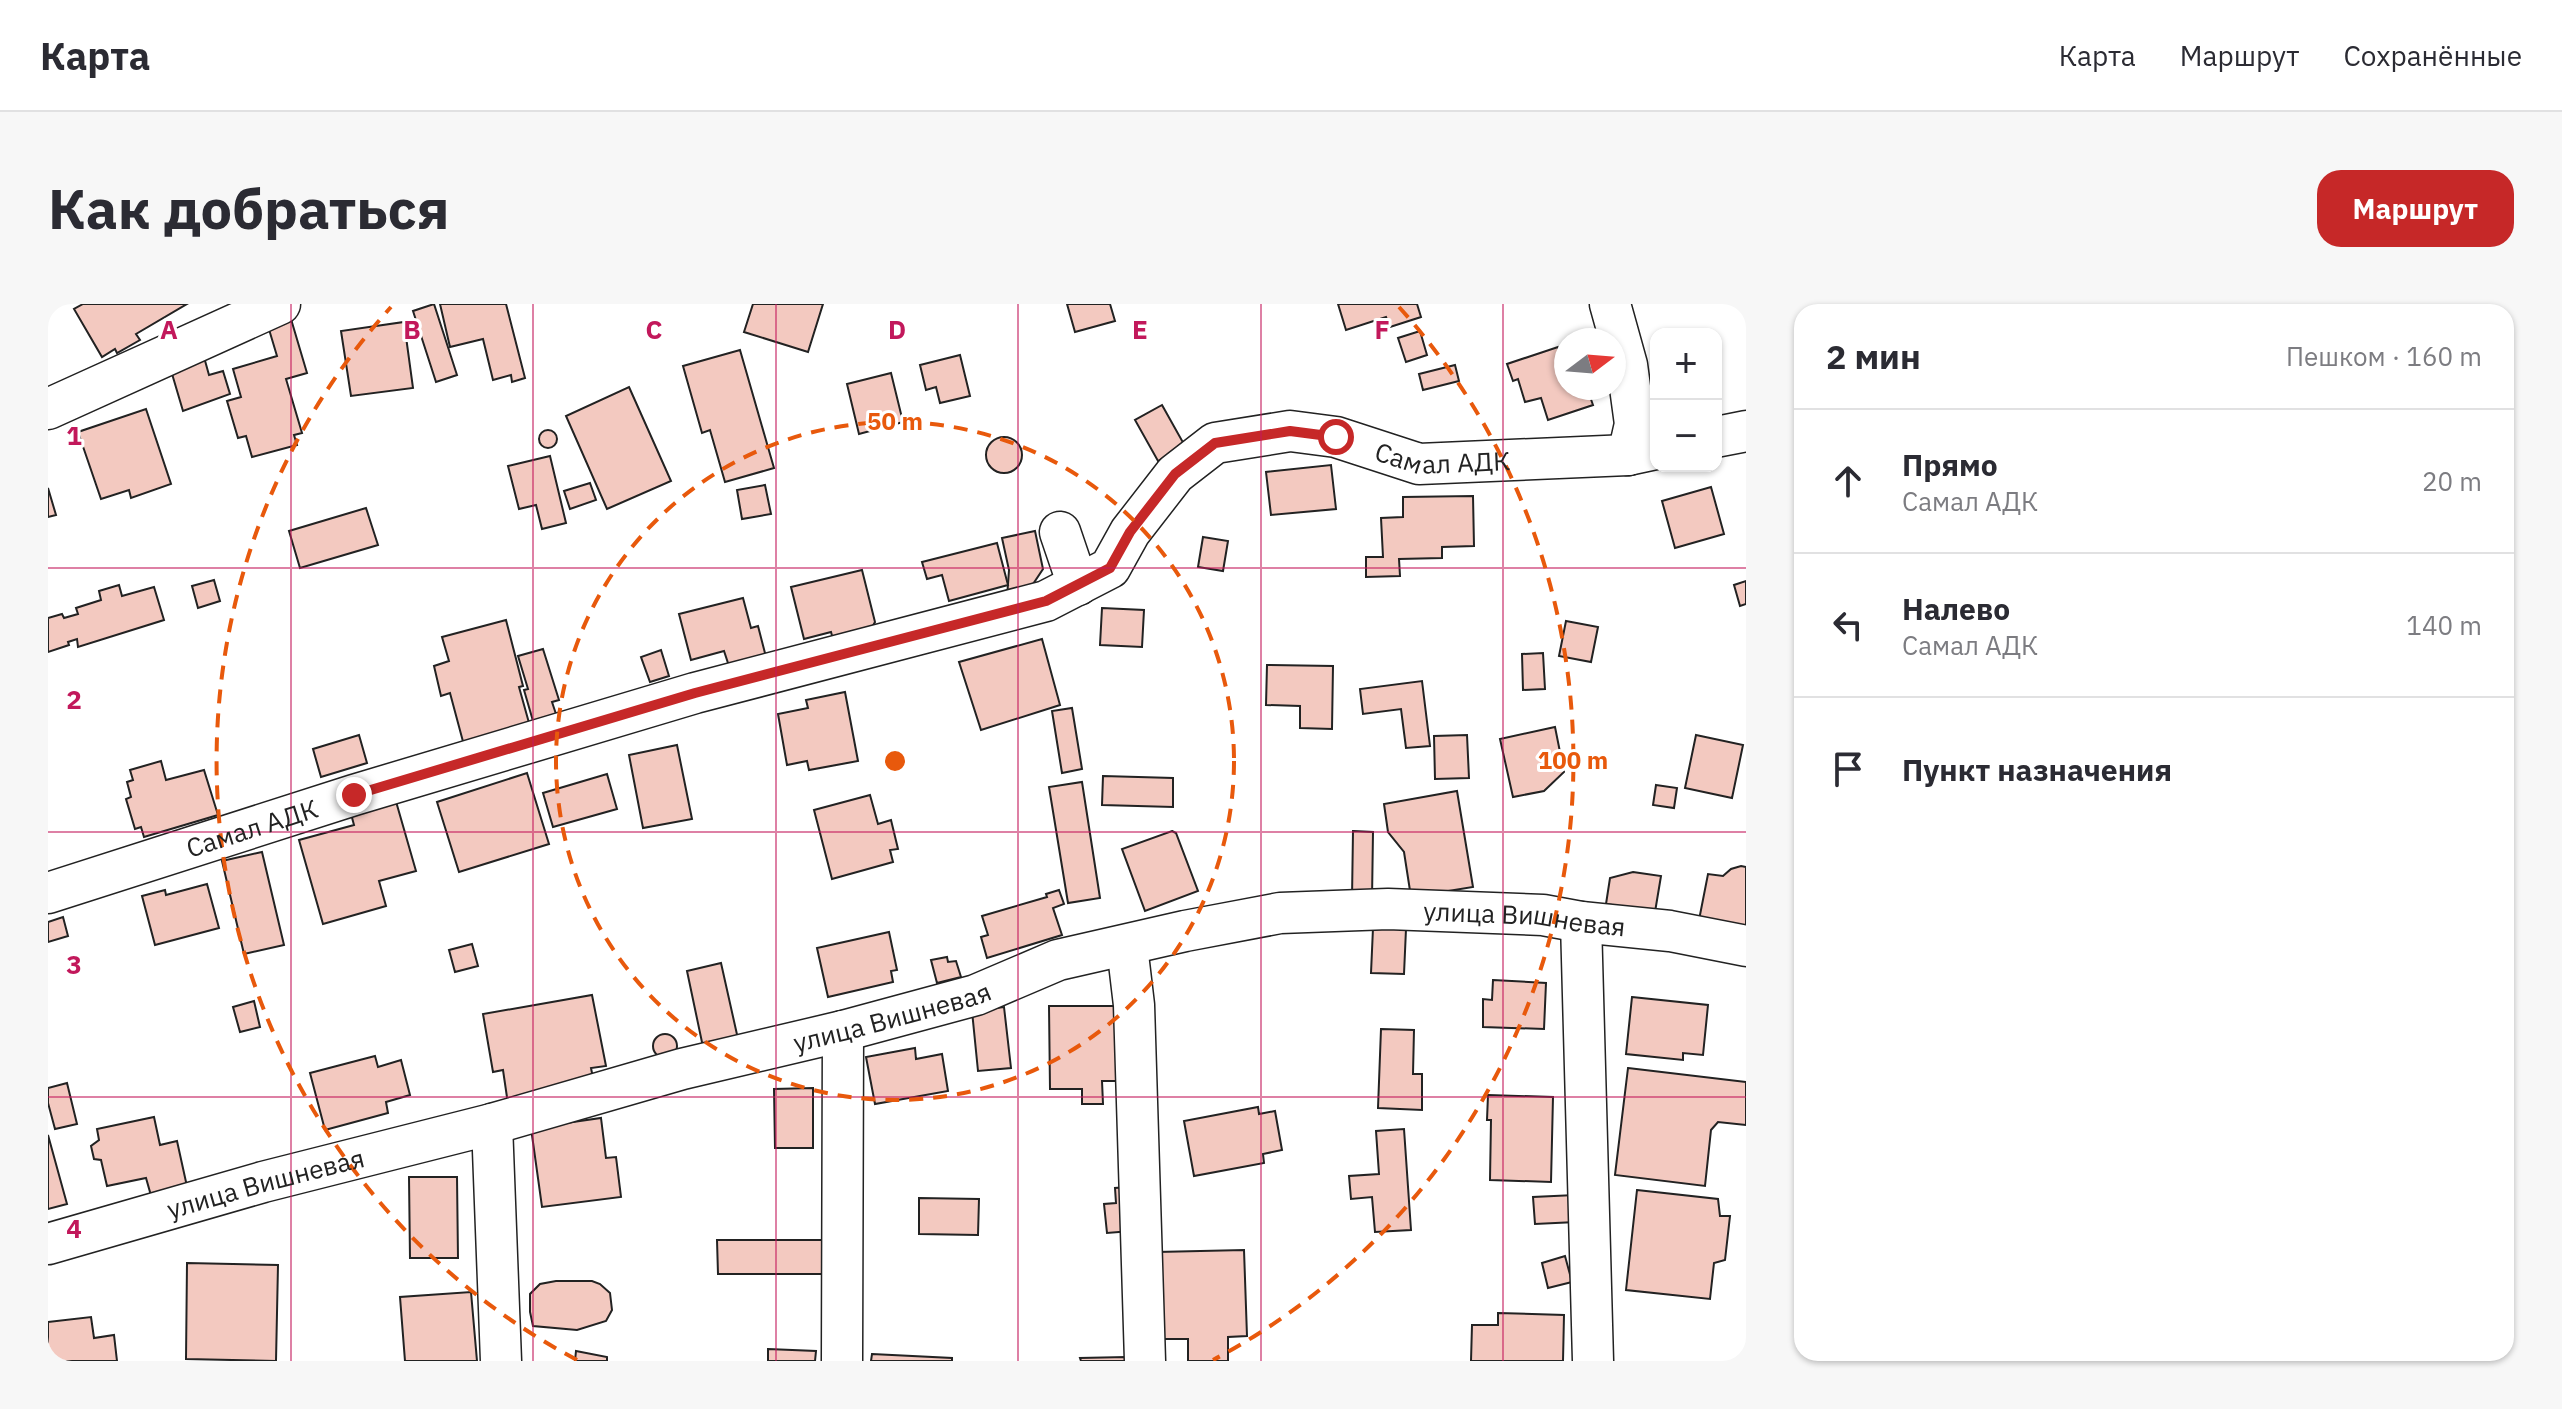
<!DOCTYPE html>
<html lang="ru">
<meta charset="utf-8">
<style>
body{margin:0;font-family:"IBM Plex Sans",sans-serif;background:#f7f7f7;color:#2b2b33}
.controls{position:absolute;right:24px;top:24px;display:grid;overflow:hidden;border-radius:16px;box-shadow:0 2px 6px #0004}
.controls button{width:72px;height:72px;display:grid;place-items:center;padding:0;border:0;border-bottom:2px solid #e1e1e2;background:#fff;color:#2b2b33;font:40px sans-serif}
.compass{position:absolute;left:1506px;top:24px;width:72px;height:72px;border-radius:50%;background:#fff;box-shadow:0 2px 6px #0004;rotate:74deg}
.stop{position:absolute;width:24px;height:24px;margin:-18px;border:6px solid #c62828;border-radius:50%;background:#fff}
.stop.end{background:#c62828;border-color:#fff;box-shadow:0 2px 8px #0008}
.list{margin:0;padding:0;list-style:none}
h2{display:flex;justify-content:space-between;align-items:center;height:104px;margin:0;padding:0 32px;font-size:34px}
h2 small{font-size:26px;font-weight:400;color:#7c7c81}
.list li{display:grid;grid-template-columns:52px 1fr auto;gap:24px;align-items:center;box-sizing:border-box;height:144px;padding:0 32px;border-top:2px solid #e1e1e2}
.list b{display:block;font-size:30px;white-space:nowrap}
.list p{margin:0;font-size:26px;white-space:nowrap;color:#7c7c81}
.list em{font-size:26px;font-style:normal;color:#7c7c81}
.icon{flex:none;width:44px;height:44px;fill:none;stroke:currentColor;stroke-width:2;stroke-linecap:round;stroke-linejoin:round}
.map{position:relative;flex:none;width:1698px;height:1057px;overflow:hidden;border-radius:24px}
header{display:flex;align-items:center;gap:48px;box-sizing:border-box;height:112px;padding:0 40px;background:#fff;border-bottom:2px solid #e1e1e2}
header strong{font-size:38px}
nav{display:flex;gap:44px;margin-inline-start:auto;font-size:28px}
.intro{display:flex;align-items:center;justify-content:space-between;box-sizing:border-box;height:192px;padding:0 48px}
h1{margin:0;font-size:56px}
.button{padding:20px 36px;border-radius:24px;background:#c62828;color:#fff;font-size:28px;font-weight:700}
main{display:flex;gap:48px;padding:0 48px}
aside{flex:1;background:#fff;border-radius:24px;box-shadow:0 2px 6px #0004}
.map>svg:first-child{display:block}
.building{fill:#f3c9c0;stroke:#222;stroke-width:2}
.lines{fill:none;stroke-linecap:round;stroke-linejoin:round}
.minor-casing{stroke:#222;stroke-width:43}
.minor{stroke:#fff;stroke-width:40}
.route{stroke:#c62828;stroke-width:10}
.grid{fill:none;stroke:#c2185b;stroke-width:2;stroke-opacity:0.55}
.ring{fill:none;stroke:#e8590c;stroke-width:4;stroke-dasharray:14 10}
.labels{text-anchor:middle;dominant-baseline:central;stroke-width:6;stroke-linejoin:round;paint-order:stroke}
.street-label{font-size:26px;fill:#222;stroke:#fff}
.grid-label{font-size:26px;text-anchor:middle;font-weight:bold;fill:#c2185b;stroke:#fff;stroke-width:6;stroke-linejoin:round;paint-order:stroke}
.centre{fill:#e8590c;stroke:#fff;stroke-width:4}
.ring-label{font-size:24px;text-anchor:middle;font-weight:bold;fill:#e8590c;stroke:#fff;stroke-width:6;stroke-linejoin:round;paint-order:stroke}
</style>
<header>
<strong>Карта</strong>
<nav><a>Карта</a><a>Маршрут</a><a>Сохранённые</a></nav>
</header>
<div class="intro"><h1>Как добраться</h1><a class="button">Маршрут</a></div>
<main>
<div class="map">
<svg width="1698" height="1057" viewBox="0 0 1698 1057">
<rect width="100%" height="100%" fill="#fff"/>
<g class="building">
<polygon points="35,0 139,0 88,30 92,36 69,49 67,45 54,53 26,5"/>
<polygon points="386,0 409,71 388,78 365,7"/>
<polygon points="392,0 458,0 477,74 464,78 463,71 445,76 435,35 402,43"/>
<polygon points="705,0 775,0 760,48 696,28"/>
<polygon points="1019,0 1062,0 1067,17 1027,28"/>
<polygon points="1290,0 1369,0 1373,13 1342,23 1338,13 1298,26"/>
<polygon points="243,15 259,69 238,75 254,129 246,131 249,141 204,153 198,132 190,134 179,97 193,93 185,65 229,52 220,22"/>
<polygon points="356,18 365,84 303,92 293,27"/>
<polygon points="1372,27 1379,51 1358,58 1350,34"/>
<polygon points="1510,43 1516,59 1518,58 1518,84 1539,84 1545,101 1500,116 1493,94 1477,98 1470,75 1465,77 1459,60"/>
<polygon points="692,46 726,164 677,178 662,126 654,129 635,62"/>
<polygon points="912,51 922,92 892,99 888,83 878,86 872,61"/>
<polygon points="156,53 161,71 175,67 182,90 135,107 122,63"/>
<polygon points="1407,61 1411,77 1375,86 1371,70"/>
<polygon points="843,69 855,118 811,130 799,80"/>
<polygon points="581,83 623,177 559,205 518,112"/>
<polygon points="1114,101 1137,142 1110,157 1087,116"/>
<polygon points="98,105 123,180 83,194 81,186 53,195 30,128"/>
<circle cx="500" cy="135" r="9"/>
<circle cx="956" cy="151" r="18"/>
<polygon points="502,152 518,219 494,225 488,201 471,205 460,162"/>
<polygon points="1283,161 1288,205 1223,211 1218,168"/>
<polygon points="542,179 548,196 522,205 516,187"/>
<polygon points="717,181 723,210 694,215 689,186"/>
<polygon points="1663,183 1676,230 1627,244 1614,197"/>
<polygon points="0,184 8,211 0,213"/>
<polygon points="1425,192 1426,242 1394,243 1394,254 1351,255 1352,272 1318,273 1318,253 1335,253 1333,214 1355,213 1355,193"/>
<polygon points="318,204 330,241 252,264 241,227"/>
<polygon points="987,227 995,265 979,289 959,294 961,266 954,234"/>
<polygon points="1155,233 1180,237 1175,267 1150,263"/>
<polygon points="949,239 960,281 901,297 894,271 879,275 874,258"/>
<polygon points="814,266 827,318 822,327 786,339 783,328 756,335 743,283"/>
<polygon points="166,276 172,297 150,304 144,282"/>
<polygon points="1698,277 1698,300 1692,302 1686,281"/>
<polygon points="71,281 74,292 106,283 116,316 30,343 29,335 20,338 21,341 0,348 0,314 14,310 16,314 30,310 28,304 53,296 51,287"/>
<polygon points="695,294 703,324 710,322 718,353 681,362 676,347 643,356 631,310"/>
<polygon points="1054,304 1096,306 1094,343 1052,341"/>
<polygon points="458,316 475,382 471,383 483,426 417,445 402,389 393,392 386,362 401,357 394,333"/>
<polygon points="1518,317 1550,323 1543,358 1511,352"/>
<polygon points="994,335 1012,401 933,426 911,358"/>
<polygon points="495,345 511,396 504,398 508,410 485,417 476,386 480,385 470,352"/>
<polygon points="613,346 621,372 602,378 593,353"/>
<polygon points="1495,349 1497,385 1475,386 1474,350"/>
<polygon points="1219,361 1285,362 1284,425 1252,424 1252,402 1218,401"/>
<polygon points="1374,377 1382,442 1358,444 1353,405 1315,410 1312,385"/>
<polygon points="797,388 810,457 761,466 759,457 739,461 730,410 760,404 758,396"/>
<polygon points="1024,404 1034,465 1014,469 1004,407"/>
<polygon points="1507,423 1516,468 1496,487 1465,493 1452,435"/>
<polygon points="311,431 319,459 273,473 265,445"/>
<polygon points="1419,431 1421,474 1387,475 1386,432"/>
<polygon points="1648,431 1695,441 1684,494 1637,484"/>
<polygon points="629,441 644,515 595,524 581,451"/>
<polygon points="113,457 118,476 156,466 170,511 96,533 93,523 87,525 78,495 83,493 79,478 85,476 82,466"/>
<polygon points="479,469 501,540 411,568 389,498"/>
<polygon points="559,470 569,505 505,523 495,489"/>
<polygon points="1055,472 1125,474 1125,503 1054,501"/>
<polygon points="1034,478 1052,594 1020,599 1001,483"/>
<polygon points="1608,481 1629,484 1626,504 1605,501"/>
<polygon points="1409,487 1425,583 1363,593 1356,548 1340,528 1336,500"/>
<polygon points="822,491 830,520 843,516 850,545 842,546 845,558 784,575 766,506"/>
<polygon points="347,494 368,567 331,577 338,602 275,620 251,536 306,521 302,506"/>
<polygon points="1124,527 1128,529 1150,587 1097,607 1074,545"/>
<polygon points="1305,527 1325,528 1324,595 1304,594"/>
<polygon points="214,548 236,641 196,650 174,557"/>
<polygon points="1693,562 1698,563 1698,626 1651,616 1660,570 1675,572 1683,565"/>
<polygon points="1585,568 1613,572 1607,608 1558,600 1562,574"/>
<polygon points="159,580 171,624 107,641 94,592 117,586 118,591"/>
<polygon points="1011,586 1016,600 1005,604 1014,631 939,654 933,633 940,631 934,612 999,593 998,590"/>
<polygon points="15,613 20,632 0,638 0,618"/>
<polygon points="1325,624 1358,625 1356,670 1323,669"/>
<polygon points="841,628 849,666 843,667 845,678 780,693 769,644"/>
<polygon points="424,640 430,662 407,668 401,646"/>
<polygon points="899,653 900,658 908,657 913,673 889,679 883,656"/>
<polygon points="673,659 690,735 655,743 639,667"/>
<polygon points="1445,676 1498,679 1496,725 1435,723 1435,695 1444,696"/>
<polygon points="544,691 558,762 543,764 547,784 460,800 455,766 445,768 435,710"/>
<polygon points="1584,693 1660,701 1655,751 1635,749 1635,756 1578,750"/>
<polygon points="206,697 212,723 192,728 185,703"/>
<polygon points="1001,702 1074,702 1074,777 1054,777 1055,800 1034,800 1034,785 1002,785"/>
<polygon points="956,703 963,764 930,767 924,707"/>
<polygon points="1333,725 1366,726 1365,770 1374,770 1374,806 1330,804"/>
<circle cx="617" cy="742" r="12"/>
<polygon points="867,744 868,755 894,750 900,787 827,800 818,753"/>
<polygon points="327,752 330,763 353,756 362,791 338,798 340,809 277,826 262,769"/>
<polygon points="1580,764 1698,778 1698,821 1670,818 1663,826 1657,882 1567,871"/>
<polygon points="19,779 29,820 7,825 0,799 0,784"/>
<polygon points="765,784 765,844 727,844 726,785"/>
<polygon points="1440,791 1505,793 1503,878 1442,876 1443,816 1439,816"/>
<polygon points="1210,803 1211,810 1227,807 1234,846 1215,850 1216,859 1146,872 1136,817"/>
<polygon points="106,813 112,841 129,837 140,887 104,895 98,874 59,882 53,856 46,855 43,842 51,836 49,825"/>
<polygon points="553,814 558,854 568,853 573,893 494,903 483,824"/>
<polygon points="1356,825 1363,926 1327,928 1324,893 1303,895 1301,872 1331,870 1328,827"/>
<polygon points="0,831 19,900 0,905"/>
<polygon points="361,873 409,873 410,954 362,954"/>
<polygon points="1080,883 1083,927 1059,929 1056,900 1068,899 1067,884"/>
<polygon points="1589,886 1670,895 1672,912 1682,912 1677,956 1666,959 1662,995 1578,986"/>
<polygon points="1527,891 1528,918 1487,920 1485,893"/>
<polygon points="871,894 931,895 930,931 871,930"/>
<polygon points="669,936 782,936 781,970 670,970"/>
<polygon points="1196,946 1199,1032 1180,1033 1180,1057 1140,1057 1140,1035 1111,1035 1109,948"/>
<polygon points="1517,952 1524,978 1500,984 1494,959"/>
<polygon points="139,959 230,961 228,1057 138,1055"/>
<polygon points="508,977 544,977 552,980 562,989 564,1006 558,1017 529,1026 485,1022 482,1008 482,990 492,980"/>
<polygon points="423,988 429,1057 357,1057 352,993"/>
<polygon points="1450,1009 1516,1011 1515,1057 1423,1057 1424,1021 1450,1021"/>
<polygon points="43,1013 46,1034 66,1031 69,1057 0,1057 0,1018"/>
<polygon points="720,1045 768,1047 767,1057 720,1057"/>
<polygon points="528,1047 559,1053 559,1057 527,1057"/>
<polygon points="824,1050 904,1054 904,1057 823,1057"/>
<polygon points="1078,1053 1078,1057 1033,1057 1032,1054"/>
</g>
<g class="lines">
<defs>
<g id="minor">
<polyline points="1562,0 1579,61 1587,120 1580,151"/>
<polyline points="0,105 232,0"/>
<polyline points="1668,133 1698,127"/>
<polyline points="1012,228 1030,281"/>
<path id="s1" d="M0,589L306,491L647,389L998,297L1062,264L1082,228L1127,170L1167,139L1242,127L1288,133L1371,160L1580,151L1608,145"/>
<polyline points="1533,618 1545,1057"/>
<polyline points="1079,642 1086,701 1097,1057"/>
<polyline points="444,820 453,1057"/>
<path id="s2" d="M0,940L215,878L444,820L634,765L795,727L928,691L1010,656L1137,627L1232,609L1340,605L1495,611L1533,618L1622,627L1698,642"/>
<polyline points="794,1057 795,727"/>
</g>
</defs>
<use href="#minor" class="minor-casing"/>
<use href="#minor" class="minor"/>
</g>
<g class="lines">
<polyline class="route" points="306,491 647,389 998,297 1062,264 1082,228 1127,170 1167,139 1242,127 1288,133"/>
</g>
<path class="grid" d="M243,0V1057M485,0V1057M728,0V1057M970,0V1057M1213,0V1057M1455,0V1057M0,264H1698M0,528H1698M0,793H1698"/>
<g class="ring">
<circle cx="847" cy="457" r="339"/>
<path d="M529 1056A678 678 0 0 1 343 3M1351 3A678 678 0 0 1 1165 1056"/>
</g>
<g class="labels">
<g class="street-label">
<text stroke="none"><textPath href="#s1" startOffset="1510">Самал АДК</textPath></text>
<text stroke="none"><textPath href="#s1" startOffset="214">Самал АДК</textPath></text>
<text stroke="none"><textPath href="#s2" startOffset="1522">улица Вишневая</textPath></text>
<text stroke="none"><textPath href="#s2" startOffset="874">улица Вишневая</textPath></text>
<text stroke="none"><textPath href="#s2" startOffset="226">улица Вишневая</textPath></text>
</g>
</g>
<g class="grid-label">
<text x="121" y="35">A</text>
<text x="364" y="35">B</text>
<text x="606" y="35">C</text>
<text x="849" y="35">D</text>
<text x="1092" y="35">E</text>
<text x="1334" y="35">F</text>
<text x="26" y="141">1</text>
<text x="26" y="405">2</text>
<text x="26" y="670">3</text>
<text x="26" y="934">4</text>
</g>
<circle cx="847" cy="457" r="12" class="centre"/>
<g class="ring-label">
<text x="847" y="126">50 m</text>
<text x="1525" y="465">100 m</text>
</g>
</svg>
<div class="controls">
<button>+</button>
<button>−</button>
</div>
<svg class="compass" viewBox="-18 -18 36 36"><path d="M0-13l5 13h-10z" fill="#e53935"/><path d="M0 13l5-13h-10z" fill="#7c7c81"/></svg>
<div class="stop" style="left:1288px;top:133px"></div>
<div class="stop end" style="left:306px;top:491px"></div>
</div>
<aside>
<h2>2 мин<small>Пешком · 160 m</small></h2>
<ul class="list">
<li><svg class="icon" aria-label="ahead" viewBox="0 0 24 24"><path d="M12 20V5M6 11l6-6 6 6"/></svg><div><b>Прямо</b><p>Самал АДК</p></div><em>20 m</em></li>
<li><svg class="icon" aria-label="left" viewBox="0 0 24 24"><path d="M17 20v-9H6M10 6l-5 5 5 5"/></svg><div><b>Налево</b><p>Самал АДК</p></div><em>140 m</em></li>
<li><svg class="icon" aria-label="arrive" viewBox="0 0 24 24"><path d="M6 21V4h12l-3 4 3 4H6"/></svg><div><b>Пункт назначения</b></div></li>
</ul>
</aside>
</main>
